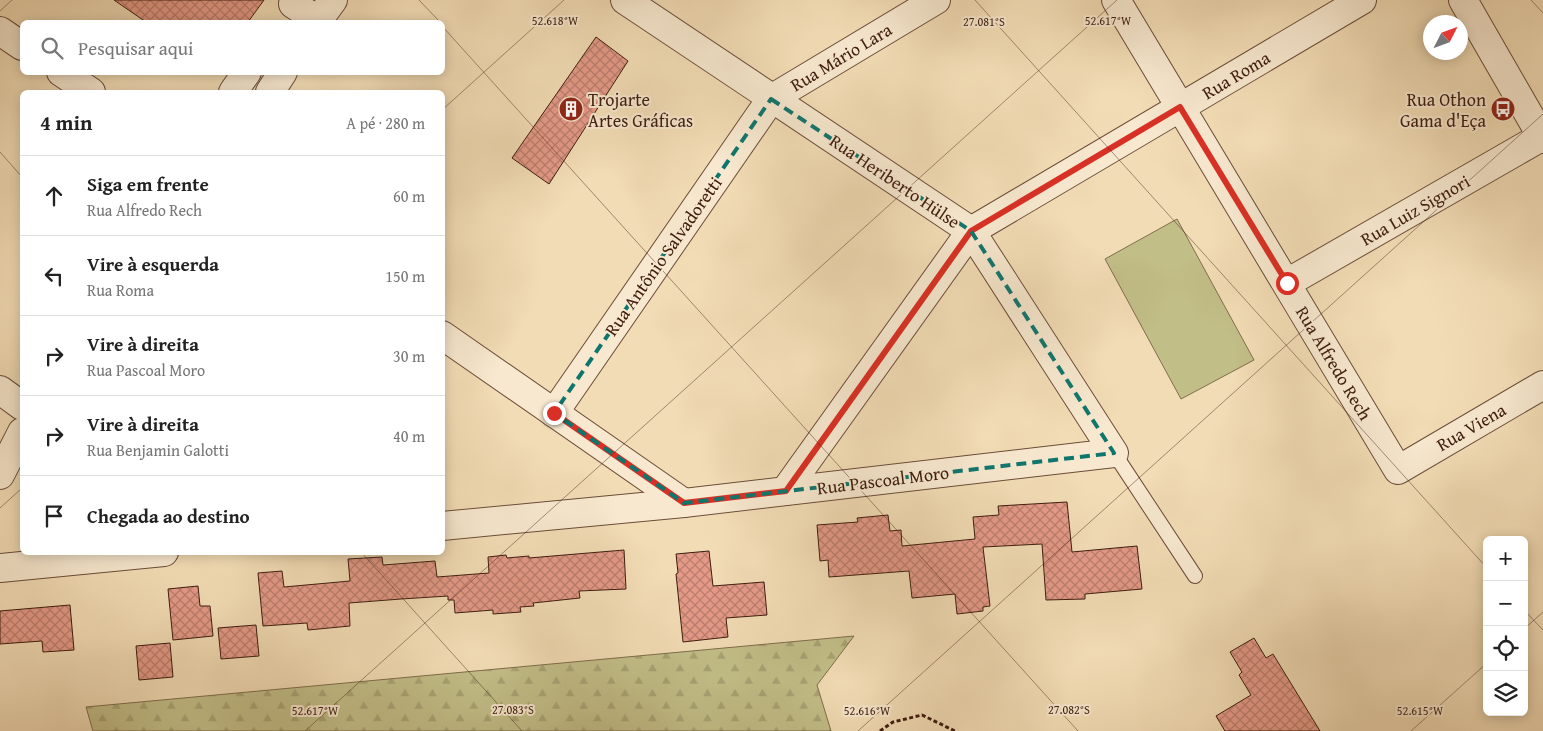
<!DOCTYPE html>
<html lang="pt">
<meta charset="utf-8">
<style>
body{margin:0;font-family:"Gentium Book Plus",serif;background:#f6f6f6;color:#222}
.controls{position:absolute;right:15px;bottom:15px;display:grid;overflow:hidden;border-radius:8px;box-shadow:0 2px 12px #0003}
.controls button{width:45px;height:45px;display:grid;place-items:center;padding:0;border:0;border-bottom:1px solid #e0e0e0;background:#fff;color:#222;font:25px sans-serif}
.compass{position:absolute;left:1423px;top:15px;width:45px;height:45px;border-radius:50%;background:#fff;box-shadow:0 2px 12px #0003;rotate:48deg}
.stop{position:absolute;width:15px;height:15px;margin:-11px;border:4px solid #d93025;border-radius:50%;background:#fff}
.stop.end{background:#d93025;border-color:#fff;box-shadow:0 1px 5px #0008}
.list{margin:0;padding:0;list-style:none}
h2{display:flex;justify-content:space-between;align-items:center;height:65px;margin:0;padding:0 20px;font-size:21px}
h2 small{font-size:16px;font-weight:400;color:#767676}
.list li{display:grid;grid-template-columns:32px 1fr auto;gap:15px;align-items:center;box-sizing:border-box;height:80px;padding:0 20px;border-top:1px solid #e0e0e0}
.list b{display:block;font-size:19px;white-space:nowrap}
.list p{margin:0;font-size:16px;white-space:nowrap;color:#767676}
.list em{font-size:16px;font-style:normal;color:#767676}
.icon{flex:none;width:28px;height:28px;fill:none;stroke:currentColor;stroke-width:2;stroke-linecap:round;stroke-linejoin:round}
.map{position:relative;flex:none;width:1543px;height:731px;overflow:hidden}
.search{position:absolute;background:#fff;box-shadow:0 2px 12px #0003;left:20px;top:20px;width:425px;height:55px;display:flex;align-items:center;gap:12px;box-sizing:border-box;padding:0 18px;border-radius:8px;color:#767676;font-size:19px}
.panel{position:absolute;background:#fff;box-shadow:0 2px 12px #0003;left:20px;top:90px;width:425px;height:465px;border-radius:8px}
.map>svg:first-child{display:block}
.forest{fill:url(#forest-firs);stroke:#806d4c}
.pitch{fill:#c2be88;stroke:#806d4c}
.building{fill:url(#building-cross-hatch);stroke:#3e1c0f}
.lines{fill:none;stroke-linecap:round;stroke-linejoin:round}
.service-casing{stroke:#6b4c38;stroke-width:16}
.minor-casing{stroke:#6b4c38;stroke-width:30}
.tertiary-casing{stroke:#6b4c38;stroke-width:30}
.path{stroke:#3e1c0f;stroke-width:3;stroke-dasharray:4 2.5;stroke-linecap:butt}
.service{stroke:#f7e8cf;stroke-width:14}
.minor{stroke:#f7e8cf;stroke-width:28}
.tertiary{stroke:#f7e8cf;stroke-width:28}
.route{stroke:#d93025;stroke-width:6}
.marked{fill:none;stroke:#0f766e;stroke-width:4;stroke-dasharray:10 6;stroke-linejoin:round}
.ticks{fill:none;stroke:#3e1c0f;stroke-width:1;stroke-opacity:0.45}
.labels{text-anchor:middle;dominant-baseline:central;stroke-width:4;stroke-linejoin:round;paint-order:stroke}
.street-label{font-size:18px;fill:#3e1c0f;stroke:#f7e8cf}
.poi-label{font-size:18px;fill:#3e1c0f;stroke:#f7e8cf;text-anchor:start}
.ticks-label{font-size:12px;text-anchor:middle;fill:#3e1c0f;stroke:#f7e8cf;stroke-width:4;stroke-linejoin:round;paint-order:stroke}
</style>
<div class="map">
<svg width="1543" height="731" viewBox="0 0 1543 731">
<defs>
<pattern id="forest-firs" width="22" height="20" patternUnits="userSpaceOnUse" patternTransform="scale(1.25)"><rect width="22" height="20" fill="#c2be88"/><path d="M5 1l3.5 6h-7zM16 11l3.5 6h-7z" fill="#a8a374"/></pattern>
<pattern id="building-cross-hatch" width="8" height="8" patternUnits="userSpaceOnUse" patternTransform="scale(1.25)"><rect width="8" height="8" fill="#e59a88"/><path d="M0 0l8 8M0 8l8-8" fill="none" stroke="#bb7d6e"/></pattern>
</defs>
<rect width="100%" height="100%" fill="#f2dcb5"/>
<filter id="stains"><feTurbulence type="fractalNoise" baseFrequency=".004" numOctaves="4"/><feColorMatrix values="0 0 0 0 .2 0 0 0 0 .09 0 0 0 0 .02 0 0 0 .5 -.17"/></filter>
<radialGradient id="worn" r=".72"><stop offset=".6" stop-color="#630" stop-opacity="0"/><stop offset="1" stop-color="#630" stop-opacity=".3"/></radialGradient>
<polygon class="forest" points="854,636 817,685 831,731 93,731 86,707"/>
<polygon class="pitch" points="1177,219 1254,360 1181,399 1105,259"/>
<g class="building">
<polygon points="114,0 264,0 248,22 146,22"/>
<polygon points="596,37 628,61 549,184 512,158"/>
<polygon points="1067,502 1072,552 1137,546 1142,589 1085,594 1085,599 1046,600 1042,544 983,547 990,606 983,607 983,611 957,614 955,594 912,598 909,571 829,577 828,560 820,561 817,525 858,522 857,518 888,515 890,531 901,530 902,546 975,539 973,517 999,515 998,506"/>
<polygon points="624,550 626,589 579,591 580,598 533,603 534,606 520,607 521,612 493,614 493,610 455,613 454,600 448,600 448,596 401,599 349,603 350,626 308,630 307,623 263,626 258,573 282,571 284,587 350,581 348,559 382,557 383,565 435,561 437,577 489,573 488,557 506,555 507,558 529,556 529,558"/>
<polygon points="709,551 713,586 764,582 767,615 726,618 728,637 683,642 676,574 678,573 676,554"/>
<polygon points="198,586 200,606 210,606 213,636 173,640 168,589"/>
<polygon points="70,605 74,650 43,652 42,641 0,644 0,611"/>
<polygon points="256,625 259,656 221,659 218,628"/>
<polygon points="1254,638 1266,658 1273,654 1320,731 1225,731 1216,716 1251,695 1239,675 1242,672 1230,652"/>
<polygon points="170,643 173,677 139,680 136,646"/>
</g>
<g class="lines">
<defs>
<polyline id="service" points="1114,453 1195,576"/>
<g id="minor">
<polyline points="1116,0 1398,470 1543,385"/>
<polyline points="1463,0 1543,139"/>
<polyline points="0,31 22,46"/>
<polyline points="61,72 91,92"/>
<polyline points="1287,283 1543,136"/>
<polyline points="442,335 684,503"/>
<polyline points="0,390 22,406"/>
<polyline points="554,413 771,99 936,0"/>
<polyline points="0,475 22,432"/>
<polyline points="785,491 971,231 1362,0"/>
<polyline points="442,526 684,503 1114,453 971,231 625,0"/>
<polyline points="0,568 164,552"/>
</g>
<g id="tertiary">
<polyline points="293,4 319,21"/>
<polyline points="317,22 333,0"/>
<polyline points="233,92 247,72"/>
<polyline points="270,92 283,72"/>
</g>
</defs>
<use href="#service" class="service-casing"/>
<use href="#minor" class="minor-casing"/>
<use href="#tertiary" class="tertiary-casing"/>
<polyline class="path" points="880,731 893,722 922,715 955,731"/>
<use href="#service" class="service"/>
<use href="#minor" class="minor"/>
<use href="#tertiary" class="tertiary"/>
</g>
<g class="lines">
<polyline class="route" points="554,413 684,503 786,491 971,231 1180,107 1287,283"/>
</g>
<path class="marked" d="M771,99L971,231L1114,453L684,503L554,413Z"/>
<path class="ticks" d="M419,0L440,22M975,0L1487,568M1531,0L1543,13M0,11L12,0M442,26L1078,731M442,110L564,0M0,152L22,177M0,508L22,488M361,552L522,731M1524,610L1543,630M1524,629L1543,612M305,731L1117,0M858,731L1543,114M1411,731L1487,663"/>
<defs>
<symbol id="building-disc" viewBox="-11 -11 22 22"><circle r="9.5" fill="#8f2418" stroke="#f7e8cf"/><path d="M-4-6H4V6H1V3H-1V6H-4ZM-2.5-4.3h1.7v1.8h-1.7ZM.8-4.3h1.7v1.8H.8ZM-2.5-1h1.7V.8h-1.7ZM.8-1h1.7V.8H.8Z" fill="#fff"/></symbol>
<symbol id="bus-disc" viewBox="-11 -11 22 22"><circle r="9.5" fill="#8f2418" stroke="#f7e8cf"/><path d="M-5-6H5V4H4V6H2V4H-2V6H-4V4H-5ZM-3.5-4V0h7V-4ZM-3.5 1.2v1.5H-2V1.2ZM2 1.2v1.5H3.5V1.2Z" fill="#fff"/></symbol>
</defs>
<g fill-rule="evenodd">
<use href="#building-disc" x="557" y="95" width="28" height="28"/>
<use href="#bus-disc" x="1489" y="95" width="28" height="28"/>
</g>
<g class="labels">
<g class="street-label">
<text transform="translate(841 57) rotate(-31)">Rua Mário Lara</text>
<text transform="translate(1236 75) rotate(-31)">Rua Roma</text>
<text transform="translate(895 181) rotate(34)">Rua Heriberto Hülse</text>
<text transform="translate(1415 210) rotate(-30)">Rua Luiz Signori</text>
<text transform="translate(663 256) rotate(-55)">Rua Antônio Salvadoretti</text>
<text transform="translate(1334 363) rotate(59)">Rua Alfredo Rech</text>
<text transform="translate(1471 427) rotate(-30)">Rua Viena</text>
<text transform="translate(883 480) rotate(-7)">Rua Pascoal Moro</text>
</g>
<g class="poi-label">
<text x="588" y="99">Trojarte<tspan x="588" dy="21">Artes Gráficas</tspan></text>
<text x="1486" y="99" text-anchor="end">Rua Othon<tspan x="1486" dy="21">Gama d'Eça</tspan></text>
</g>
</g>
<g class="ticks-label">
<text x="555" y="25">52.618°W</text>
<text x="1108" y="25">52.617°W</text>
<text x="984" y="26">27.081°S</text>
<text x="513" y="714">27.083°S</text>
<text x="1069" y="714">27.082°S</text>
<text x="315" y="715">52.617°W</text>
<text x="867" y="715">52.616°W</text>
<text x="1420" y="715">52.615°W</text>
</g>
<rect width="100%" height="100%" filter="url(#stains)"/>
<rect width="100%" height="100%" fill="url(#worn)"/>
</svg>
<div class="controls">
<button>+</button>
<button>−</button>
<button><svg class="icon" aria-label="locate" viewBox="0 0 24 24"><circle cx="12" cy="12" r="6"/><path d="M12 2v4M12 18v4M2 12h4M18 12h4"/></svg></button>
<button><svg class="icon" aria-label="layers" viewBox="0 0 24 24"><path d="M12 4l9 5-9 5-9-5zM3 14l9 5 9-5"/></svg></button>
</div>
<svg class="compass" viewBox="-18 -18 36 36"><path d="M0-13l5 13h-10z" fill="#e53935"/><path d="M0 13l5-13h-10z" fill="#767676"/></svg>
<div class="stop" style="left:1287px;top:283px"></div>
<div class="stop end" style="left:554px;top:413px"></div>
<div class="search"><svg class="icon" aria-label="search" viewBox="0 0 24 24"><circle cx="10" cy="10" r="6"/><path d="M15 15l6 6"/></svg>Pesquisar aqui</div>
<section class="panel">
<h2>4 min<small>A pé · 280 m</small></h2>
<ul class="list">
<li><svg class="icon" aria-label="ahead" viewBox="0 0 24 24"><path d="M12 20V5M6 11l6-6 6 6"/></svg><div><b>Siga em frente</b><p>Rua Alfredo Rech</p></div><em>60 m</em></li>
<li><svg class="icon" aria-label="left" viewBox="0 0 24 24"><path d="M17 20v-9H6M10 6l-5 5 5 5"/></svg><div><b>Vire à esquerda</b><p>Rua Roma</p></div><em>150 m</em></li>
<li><svg class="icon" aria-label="right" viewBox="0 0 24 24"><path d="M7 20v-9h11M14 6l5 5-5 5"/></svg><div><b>Vire à direita</b><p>Rua Pascoal Moro</p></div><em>30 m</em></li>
<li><svg class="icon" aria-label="right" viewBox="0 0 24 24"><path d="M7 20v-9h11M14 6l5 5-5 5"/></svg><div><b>Vire à direita</b><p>Rua Benjamin Galotti</p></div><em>40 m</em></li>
<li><svg class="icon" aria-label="arrive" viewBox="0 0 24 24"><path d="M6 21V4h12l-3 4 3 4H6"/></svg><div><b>Chegada ao destino</b></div></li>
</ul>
</section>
</div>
